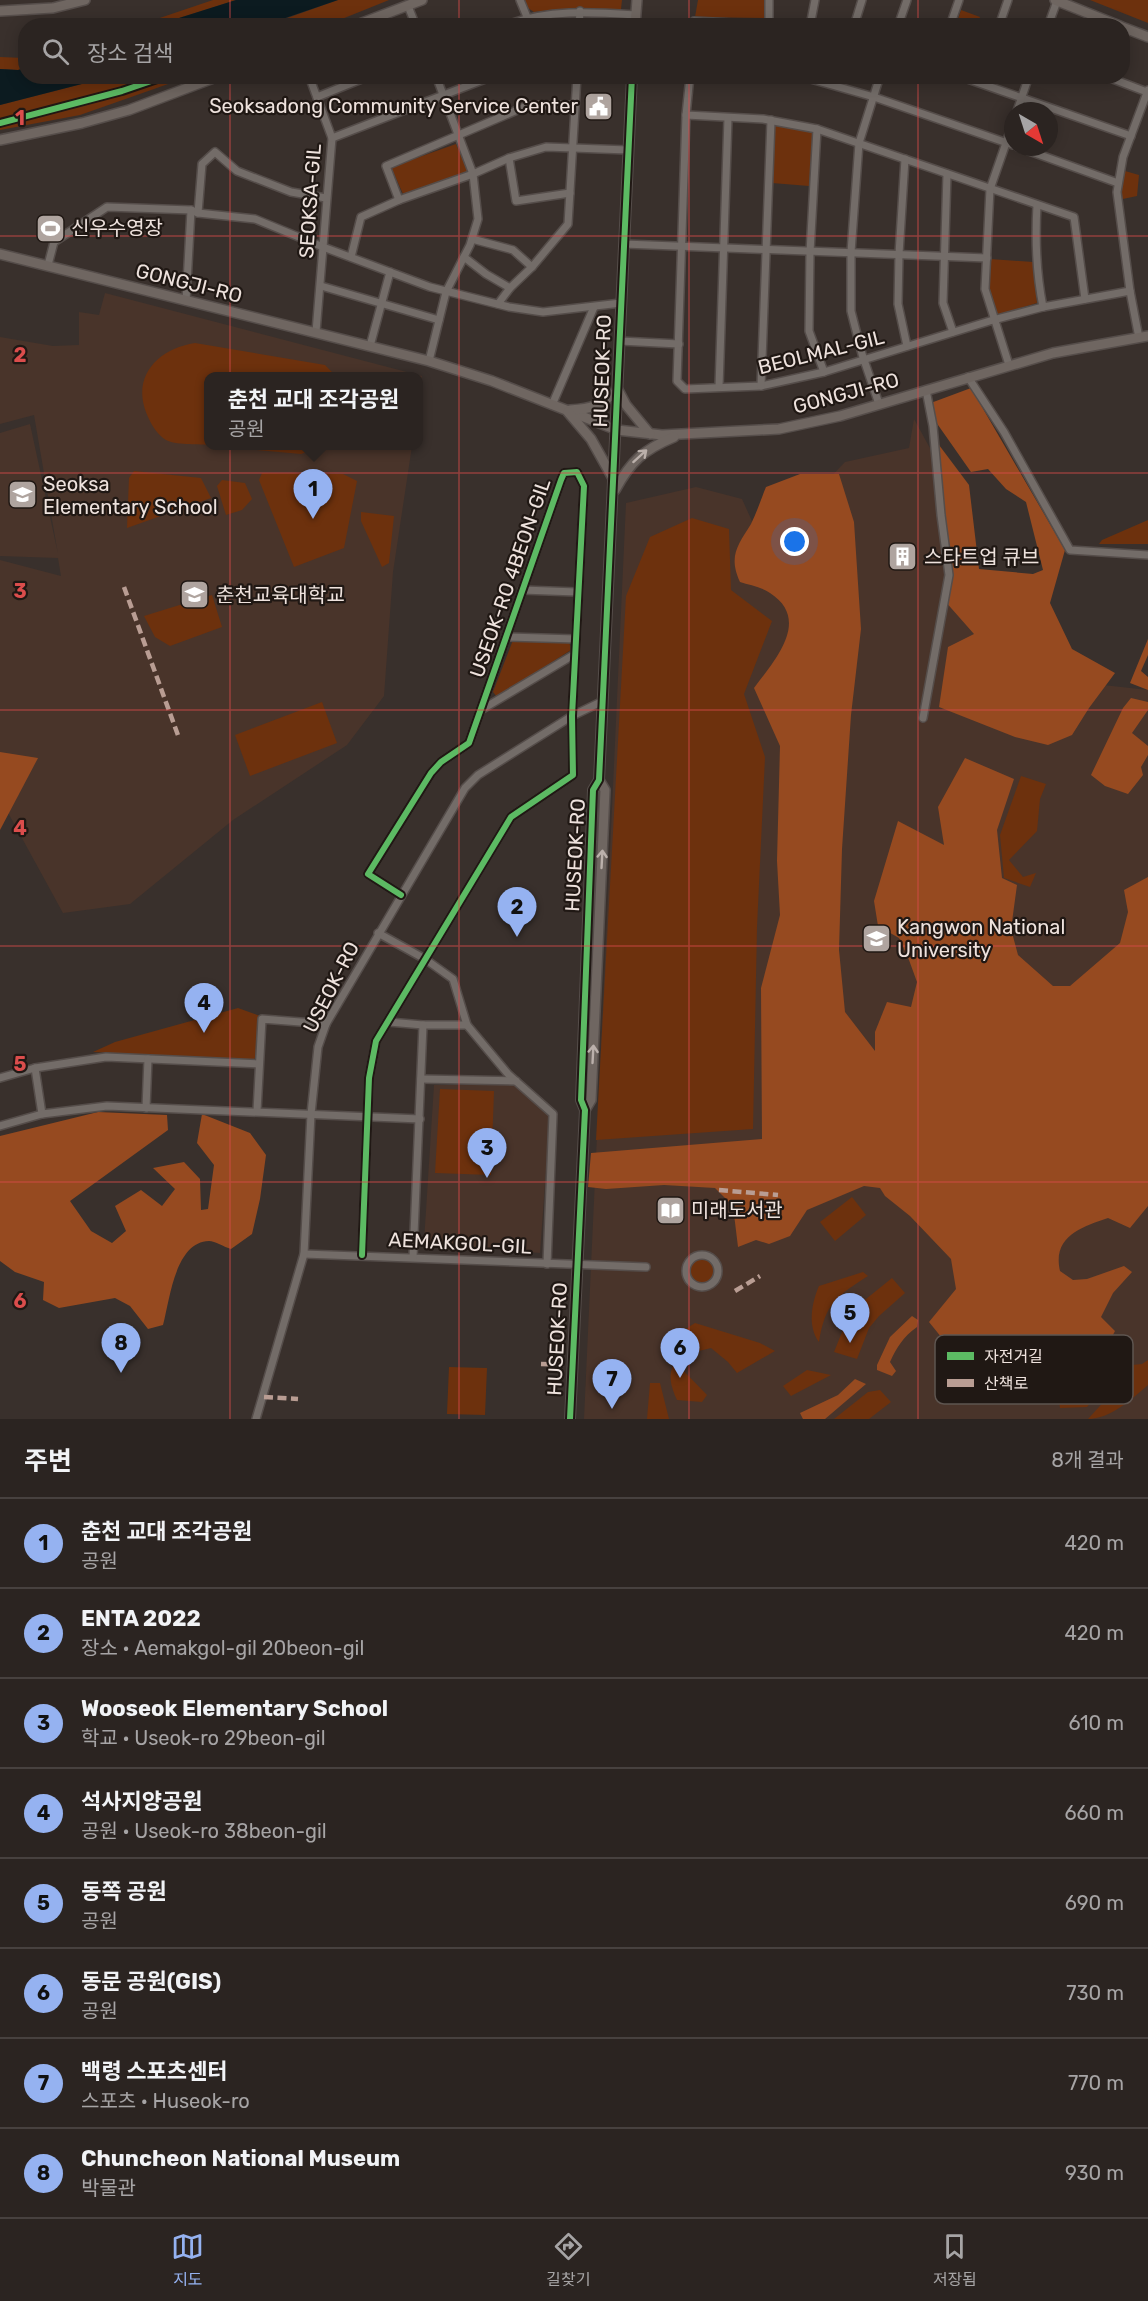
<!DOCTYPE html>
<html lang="ko">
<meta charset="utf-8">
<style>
body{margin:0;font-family:Rubik,"Noto Sans KR",sans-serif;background:#332c2a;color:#f1f3f6}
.compass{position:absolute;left:1004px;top:102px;width:54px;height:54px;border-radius:50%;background:#2b2421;box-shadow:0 3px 15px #0003;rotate:141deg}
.you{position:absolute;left:795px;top:542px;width:21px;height:21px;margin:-15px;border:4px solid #fff;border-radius:50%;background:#1a73e8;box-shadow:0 0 0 9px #1a73e833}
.badge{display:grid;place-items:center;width:39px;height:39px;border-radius:50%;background:#95b2f1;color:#111;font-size:20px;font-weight:700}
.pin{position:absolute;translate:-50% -50px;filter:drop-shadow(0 2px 3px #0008)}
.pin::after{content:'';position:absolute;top:32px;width:21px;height:18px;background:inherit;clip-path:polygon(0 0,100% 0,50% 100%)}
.popup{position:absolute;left:204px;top:372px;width:219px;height:78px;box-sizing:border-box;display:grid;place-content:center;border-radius:12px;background:#2b2421;filter:drop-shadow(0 2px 4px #0005);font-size:20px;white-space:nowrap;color:#a6a4a5}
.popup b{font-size:22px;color:#f1f3f6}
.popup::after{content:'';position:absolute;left:50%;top:100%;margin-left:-12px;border:12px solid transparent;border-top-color:#2b2421}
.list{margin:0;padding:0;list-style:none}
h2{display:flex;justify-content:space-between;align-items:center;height:78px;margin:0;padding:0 24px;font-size:26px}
h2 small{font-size:20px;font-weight:400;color:#a6a4a5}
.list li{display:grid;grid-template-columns:39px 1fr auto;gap:18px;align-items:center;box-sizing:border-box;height:90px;padding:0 24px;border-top:2px solid #47413f}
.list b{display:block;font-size:22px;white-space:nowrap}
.list p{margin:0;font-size:20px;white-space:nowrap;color:#a6a4a5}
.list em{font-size:20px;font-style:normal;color:#a6a4a5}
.icon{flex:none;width:33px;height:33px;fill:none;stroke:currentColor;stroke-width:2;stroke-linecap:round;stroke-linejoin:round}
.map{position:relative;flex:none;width:1148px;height:1419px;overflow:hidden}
.search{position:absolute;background:#2b2421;box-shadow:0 3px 15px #0003;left:18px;right:18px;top:18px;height:66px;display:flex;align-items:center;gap:15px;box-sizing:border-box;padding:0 21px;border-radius:24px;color:#a6a4a5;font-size:22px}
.sheet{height:798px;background:#2b2421}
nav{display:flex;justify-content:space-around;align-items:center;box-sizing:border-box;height:84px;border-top:2px solid #47413f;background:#2b2421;font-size:16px;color:#a6a4a5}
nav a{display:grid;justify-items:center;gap:3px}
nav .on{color:#95b2f1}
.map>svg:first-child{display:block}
.built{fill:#49342a}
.green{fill:#6d310d}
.forest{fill:#964a20}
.water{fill:#0c1b20}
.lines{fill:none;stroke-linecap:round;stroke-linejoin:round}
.street-casing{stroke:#554d4a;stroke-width:10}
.secondary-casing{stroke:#554d4a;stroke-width:12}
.street{stroke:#736c68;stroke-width:7}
.secondary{stroke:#6f6661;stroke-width:9}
.quiet{stroke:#b99d93;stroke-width:4.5;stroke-dasharray:9 4.5;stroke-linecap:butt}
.cycleway-casing{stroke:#201814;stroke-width:10}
.cycleway{stroke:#5cba63;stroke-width:6}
.oneway{stroke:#bbb0ab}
.grid{fill:none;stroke:#db4d4c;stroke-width:1.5;stroke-opacity:0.55}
.labels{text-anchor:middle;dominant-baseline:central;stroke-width:4.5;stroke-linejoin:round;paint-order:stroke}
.poi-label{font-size:20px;fill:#eee2dd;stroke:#201814;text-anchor:start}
.street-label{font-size:20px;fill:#eee2dd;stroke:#201814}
.key{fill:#201814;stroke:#5e5550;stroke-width:1.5}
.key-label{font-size:16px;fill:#eee2dd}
.grid-label{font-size:20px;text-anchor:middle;font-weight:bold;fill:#db4d4c;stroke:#201814;stroke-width:4.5;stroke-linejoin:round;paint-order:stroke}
</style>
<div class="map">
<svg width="1148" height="1419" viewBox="0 0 1148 1419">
<rect width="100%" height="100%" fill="#39302c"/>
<g class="built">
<polygon points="105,293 422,376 418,404 418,376 208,376 208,446 412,446 393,572 384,696 347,745 233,820 130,904 63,913 0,798 0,560 61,576 58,558 0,556 0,433 30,424 58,554 34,415 0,424 0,337 53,346 79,345 79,312 99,315"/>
<polygon points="914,419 948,481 982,608 1103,685 1148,690 1148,1419 584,1419 626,503 696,487 742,499 756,530 822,486 845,462 909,448"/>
<polygon points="434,1085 517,1085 550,1114 540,1253 424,1242"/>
</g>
<g class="green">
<polygon points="213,0 236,0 157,25 136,26"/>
<polygon points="338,0 389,0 327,25 265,26"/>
<polygon points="524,0 622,0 621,9 558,9 534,12 525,6"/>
<polygon points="698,0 765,0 764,18 695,17"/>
<polygon points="1090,0 1148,0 1148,23"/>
<polygon points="961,10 980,17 977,25 956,25"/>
<polygon points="0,57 25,58 25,68 18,70 0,69"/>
<polygon points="109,77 188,77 80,115 0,130 0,105"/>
<polygon points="774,125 796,126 813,131 809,186 772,183"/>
<polygon points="456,144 468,171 403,194 391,167"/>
<polygon points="1118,169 1139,175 1137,196 1118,200 1113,185"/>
<polygon points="990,259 1033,262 1037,303 993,316 986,283"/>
<path d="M195,343L325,365L336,376H208V445C198,444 174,445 166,440C159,436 152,426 149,419C129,379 156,349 195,343Z"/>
<polygon points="212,446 325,446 301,454"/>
<polygon points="134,471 201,478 211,498 127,528 129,478"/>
<polygon points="262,473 343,474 357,481 344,548 294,567 259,480"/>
<polygon points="222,480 245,483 252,499 242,510 226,515 217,486"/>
<polygon points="361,512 394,516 389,563 382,567 361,521"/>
<polygon points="692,518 729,529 731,590 772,621 744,694 765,757 757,927 753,1129 596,1140 626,596 650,537"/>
<polygon points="1148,520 1148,544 1099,544 1102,540"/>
<polygon points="212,595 222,627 170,646 155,637 144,616"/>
<polygon points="513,640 569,641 571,650 497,697 493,692"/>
<polygon points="322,702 337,743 250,776 235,735"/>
<polygon points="1021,776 1046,784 1040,799 1037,831 1009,860 1023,877 1036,873 1030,887 1004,878 1000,835"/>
<polygon points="238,1008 260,1016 257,1056 253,1060 93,1052 115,1042"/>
<polygon points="440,1089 494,1091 491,1175 435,1173"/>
<polygon points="852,1197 866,1215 835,1241 820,1222"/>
<circle cx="700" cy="1271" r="14"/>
<path d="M863,1272L868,1276C837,1296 825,1303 819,1342C807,1326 812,1302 819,1286Z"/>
<polygon points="892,1278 905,1293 879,1316 869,1328 857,1359 834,1352 850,1312"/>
<polygon points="695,1323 760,1343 775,1351 737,1373 728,1362 711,1348 695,1352 676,1351 678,1334"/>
<path d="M1148,1360V1385C1132,1399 1110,1419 1088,1419L1109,1396L1132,1365L1142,1364Z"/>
<path d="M675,1362L707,1395L702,1402L677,1400C671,1387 667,1374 675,1362Z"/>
<polygon points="1105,1364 1115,1372 1087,1407 1060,1408 1059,1401 1087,1391"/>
<polygon points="449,1367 487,1368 485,1415 447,1414"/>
<polygon points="807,1370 831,1375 791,1396 783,1386"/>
<polygon points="650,1383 660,1383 669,1419 647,1419"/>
<polygon points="880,1390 891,1402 869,1419 834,1419 868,1392"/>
</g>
<g class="forest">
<polygon points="971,388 1065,550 1050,603 1072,649 1115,673 1089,708 1072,735 1048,745 1015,737 939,707 948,647 974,634 944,600 945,576 930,433 969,485 979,569 1033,574 1043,570 1026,502 1006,489 988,469 971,472 931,415 928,404"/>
<path d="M800,474H839L854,522L861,629L851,715L842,849L839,950L845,1012L875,1051V1032L887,1002L911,1007L917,982L909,960L899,938L878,926L874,901L898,821L944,845L938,807L965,758L1014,779L997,830L1002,878L1017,885L1011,929L1018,955L1053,986H1070L1120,943L1128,912L1124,890L1148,877V1206L1130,1228L1108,1218C1082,1227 1052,1236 1060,1271L1073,1280L1087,1279L1124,1266L1132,1272L1113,1293L1101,1317L1115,1331L1085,1388L1046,1404L1002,1399L976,1366L946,1343L929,1322L956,1289L951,1259L910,1216L885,1196L880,1188L864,1186L807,1210L790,1236L769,1244L756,1240L738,1247L733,1206L715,1188L664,1185L606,1189L588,1187L591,1153L762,1139L761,988L780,915L777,861L780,746L754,688C774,661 812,620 770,593C762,587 749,585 740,582C728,556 738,545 751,524C757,512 761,499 766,487Z"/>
<polygon points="1148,639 1148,655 1141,671 1148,677 1148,690 1130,683"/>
<polygon points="1131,698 1148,702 1148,710 1132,733 1148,746 1148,755 1141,767 1143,775 1128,794 1105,786 1091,775 1123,708"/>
<polygon points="0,752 38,758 0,830"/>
<path d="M98,1112L167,1115L168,1130L70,1201L91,1231L112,1243L126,1231L115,1206L141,1190L162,1206L175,1189L153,1168L184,1162L200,1179L201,1210L208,1209L214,1165L197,1143L202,1114L250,1133L266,1155L260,1199L252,1234L231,1249C224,1247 215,1241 209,1241C175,1242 170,1299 163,1325L148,1329L130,1306L115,1298L59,1308L43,1300L44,1282L15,1272L0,1261V1136Z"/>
<path d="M912,1316L918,1320L917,1327C903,1337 897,1347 890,1362L896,1371L892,1376L877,1370V1365L890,1337Z"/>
<polygon points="855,1379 866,1384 825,1419 803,1419 800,1413 838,1395"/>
</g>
<g class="water">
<polygon points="236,0 338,0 265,25 157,25"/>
<polygon points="25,68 26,76 109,77 0,105 0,69 18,70"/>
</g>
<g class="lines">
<defs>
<g id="street">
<polyline points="520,0 527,17"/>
<polyline points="408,6 416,26"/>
<polyline points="769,23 769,0"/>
<path d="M504,26C547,9 591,12 636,15"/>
<polyline points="579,26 580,11"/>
<polyline points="694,26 694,21 788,26"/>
<polyline points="810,26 815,0"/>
<polyline points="854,26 862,0"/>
<polyline points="898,26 907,0"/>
<polyline points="950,26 959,0"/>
<polyline points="999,26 1008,0"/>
<polyline points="1048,26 1057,1"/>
<polyline points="309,76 332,138 316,332"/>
<polyline points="690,76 686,115 677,381 685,389 761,386 824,372 993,320 1043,307 1130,291"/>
<polyline points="800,76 874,97 1013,145"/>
<polyline points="959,76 1131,136"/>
<polyline points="1105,76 1147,92"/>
<polyline points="317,97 369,76"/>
<polyline points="1017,111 1029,76"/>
<polyline points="686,115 763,119 817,129 1074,217 1085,299"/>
<polyline points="817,129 810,252 809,331 824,372"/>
<polyline points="332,138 493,76"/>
<polyline points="1018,147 1118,183"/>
<polyline points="509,158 516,201 570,193"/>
<polyline points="905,159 899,254 898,304 907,346"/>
<polyline points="947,174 943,303 953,332"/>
<polyline points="399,200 386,166 529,105 575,105"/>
<path d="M1037,205C1035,240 1036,272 1043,307"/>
<polyline points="198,213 202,164 215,152 237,171 291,192 326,198"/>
<polyline points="472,239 513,250 532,267"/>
<polyline points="624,244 987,258"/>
<polyline points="351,257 361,217 399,200 473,174 509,158 546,147 628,150"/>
<polyline points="464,257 486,274 510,288"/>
<polyline points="48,265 54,242 107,207 191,210 198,213 255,219 323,247 430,287 509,307 543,312 621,303"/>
<polyline points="321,286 439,320"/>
<polyline points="186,301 191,210"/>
<polyline points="498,304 510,288 532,267 568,224 577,76"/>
<polyline points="1139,338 1130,291 1117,192 1123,157 1148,90"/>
<polyline points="620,341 679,344"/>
<polyline points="370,346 390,272"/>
<polyline points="429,361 446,292 470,245 478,219 473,174 436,76"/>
<polyline points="1009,365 985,289 990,189 1013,123"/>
<polyline points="968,377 1004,432 1070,550 1148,555"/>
<polyline points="761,386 771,120"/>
<polyline points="719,387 728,118"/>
<polyline points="879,404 862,354 851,311 851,252 859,143 880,76"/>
<polyline points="552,405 594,307"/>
<polyline points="522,590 577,592"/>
<polyline points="506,637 576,639"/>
<polyline points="481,710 575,654"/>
<polyline points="923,718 949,575 941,515 933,426 926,390"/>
<polyline points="378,933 425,959 453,979 467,1025 508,1074 553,1114 547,1264"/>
<polyline points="389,1022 423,1025 467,1025"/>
<polyline points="35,1068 42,1114"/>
<polyline points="0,1078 35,1068 106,1057 259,1064"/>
<polyline points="421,1079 516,1081"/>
<polyline points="146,1108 148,1059"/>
<polyline points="257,1111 262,1019 326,1024"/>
<polyline points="0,1126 42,1114 107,1106 420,1119"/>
<polyline points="304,1254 646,1267"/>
<circle cx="702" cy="1271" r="16"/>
<polyline points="362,1255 369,1078 376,1041 511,817 573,775 572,716 584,486 577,472 564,473 561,480 469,743 441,762 431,773 368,874 401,895"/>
<polyline points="413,1257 423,1025"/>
<polyline points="256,1419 304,1254 311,1114 318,1047 326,1024 465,788 478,775 572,716 603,701"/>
</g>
<g id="secondary">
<polyline points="1055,0 1120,26"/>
<polyline points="0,11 53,8 85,0"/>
<polyline points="354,26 422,0"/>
<polyline points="635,26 637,0"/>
<polyline points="1122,27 1148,37"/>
<polyline points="0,140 82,123 129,110 219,76"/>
<polyline points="0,254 429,361 492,381 617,430 662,435 779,429 840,416 1053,353 1148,336"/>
<path d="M570,410C593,409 601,405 618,390L626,405L650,434"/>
<polyline points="568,412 591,439 614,480"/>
<path d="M615,490C631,461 643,450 674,437"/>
<polyline points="585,1110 591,1100 605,790 599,780"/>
<polyline points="570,1419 585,1110 581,1100 593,790 599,780 632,76"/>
</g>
</defs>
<use href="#street" class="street-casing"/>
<use href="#secondary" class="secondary-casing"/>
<use href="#street" class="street"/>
<use href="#secondary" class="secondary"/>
<g class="quiet">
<polyline points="124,587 179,738"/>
<polyline points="719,1190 778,1195"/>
<polyline points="735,1291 760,1276"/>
<polyline points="541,1364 572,1365"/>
<polyline points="264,1397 298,1399"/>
</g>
<defs>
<g id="cycleway">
<polyline points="0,123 122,91 166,76"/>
<polyline points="362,1255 369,1078 376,1041 511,817 573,775 572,716 584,486 577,472 564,473 561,480 469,743 441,762 431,773 368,874 401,895"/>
<polyline points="570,1419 585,1110 581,1100 593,790 599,780 632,76"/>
</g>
</defs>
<use href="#cycleway" class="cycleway-casing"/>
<use href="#cycleway" class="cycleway"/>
</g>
<defs><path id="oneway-shaft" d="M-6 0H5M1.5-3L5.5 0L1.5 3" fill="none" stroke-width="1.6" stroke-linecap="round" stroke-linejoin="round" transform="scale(1.5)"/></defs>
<g class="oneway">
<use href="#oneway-shaft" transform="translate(640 456) rotate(-42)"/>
<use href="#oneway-shaft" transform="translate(602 859) rotate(-87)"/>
<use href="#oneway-shaft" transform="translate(593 1054) rotate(-87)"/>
</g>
<path class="grid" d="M230,0V26M459,0V26M689,0V26M918,0V26M230,76V1419M459,76V1419M689,76V1419M918,76V1419M0,236H1148M0,473H1148M0,710H1148M0,946H1148M0,1182H1148"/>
<defs>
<symbol id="civic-square" viewBox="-11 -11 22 22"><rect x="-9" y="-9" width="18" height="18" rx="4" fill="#afa49f" stroke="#201814"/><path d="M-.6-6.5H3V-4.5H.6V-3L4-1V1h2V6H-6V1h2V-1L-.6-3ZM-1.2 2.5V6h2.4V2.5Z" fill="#fff"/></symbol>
<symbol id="stadium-square" viewBox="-11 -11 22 22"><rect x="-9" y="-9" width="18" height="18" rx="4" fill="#afa49f" stroke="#201814"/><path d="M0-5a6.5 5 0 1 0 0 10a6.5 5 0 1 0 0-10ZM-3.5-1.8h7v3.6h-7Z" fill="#fff"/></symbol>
<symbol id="school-square" viewBox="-11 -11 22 22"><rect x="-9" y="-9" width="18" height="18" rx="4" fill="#afa49f" stroke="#201814"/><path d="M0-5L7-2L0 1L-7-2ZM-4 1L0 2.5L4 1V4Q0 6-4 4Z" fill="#fff"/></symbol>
<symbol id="building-square" viewBox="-11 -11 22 22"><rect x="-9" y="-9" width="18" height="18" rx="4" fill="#afa49f" stroke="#201814"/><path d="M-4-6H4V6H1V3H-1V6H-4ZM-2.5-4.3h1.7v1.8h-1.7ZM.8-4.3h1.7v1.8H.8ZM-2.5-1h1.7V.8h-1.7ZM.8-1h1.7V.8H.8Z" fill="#fff"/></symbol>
<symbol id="university-square" viewBox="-11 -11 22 22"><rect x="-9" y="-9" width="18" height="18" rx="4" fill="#afa49f" stroke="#201814"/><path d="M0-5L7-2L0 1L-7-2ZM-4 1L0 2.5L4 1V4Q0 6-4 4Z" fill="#fff"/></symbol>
<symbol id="library-square" viewBox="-11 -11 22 22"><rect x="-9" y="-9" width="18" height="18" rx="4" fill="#afa49f" stroke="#201814"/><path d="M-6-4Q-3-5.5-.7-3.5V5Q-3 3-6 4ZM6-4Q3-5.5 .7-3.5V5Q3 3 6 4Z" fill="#fff"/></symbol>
</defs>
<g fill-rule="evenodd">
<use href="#civic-square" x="582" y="90" width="33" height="33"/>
<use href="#stadium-square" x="34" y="212" width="33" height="33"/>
<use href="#school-square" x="6" y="478" width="33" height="33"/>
<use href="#building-square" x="886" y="540" width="33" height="33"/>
<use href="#university-square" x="178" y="578" width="33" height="33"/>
<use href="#university-square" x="860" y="922" width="33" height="33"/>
<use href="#library-square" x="654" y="1194" width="33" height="33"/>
</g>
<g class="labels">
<g class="poi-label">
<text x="578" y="106" text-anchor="end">Seoksadong Community Service Center</text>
<text x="71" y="228">신우수영장</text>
<text x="43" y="484">Seoksa<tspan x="43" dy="23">Elementary School</tspan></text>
<text x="924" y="557">스타트업 큐브</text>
<text x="216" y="595">춘천교육대학교</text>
<text x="897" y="927">Kangwon National<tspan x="897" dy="23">University</tspan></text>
<text x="691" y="1210">미래도서관</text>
</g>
<g class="street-label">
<text transform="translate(310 201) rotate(-86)">SEOKSA-GIL</text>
<text transform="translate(189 283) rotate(14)">GONGJI-RO</text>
<text transform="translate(821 352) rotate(-14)">BEOLMAL-GIL</text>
<text transform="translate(602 371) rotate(-88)">HUSEOK-RO</text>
<text transform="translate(846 393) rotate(-15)">GONGJI-RO</text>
<text transform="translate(510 578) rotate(-71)">USEOK-RO 4BEON-GIL</text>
<text transform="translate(575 855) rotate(-87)">HUSEOK-RO</text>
<text transform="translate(331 987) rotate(-63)">USEOK-RO</text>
<text transform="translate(460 1243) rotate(3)">AEMAKGOL-GIL</text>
<text transform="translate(557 1339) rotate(-87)">HUSEOK-RO</text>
</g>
</g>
<rect x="935" y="1335" width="198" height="69" rx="9" class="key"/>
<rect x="947" y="1352" width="27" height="8" fill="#5cba63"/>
<rect x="947" y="1379" width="27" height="8" fill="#b99d93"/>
<g class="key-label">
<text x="984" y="1362">자전거길</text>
<text x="984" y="1389">산책로</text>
</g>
<g class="grid-label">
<text x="20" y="125">1</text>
<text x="20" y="362">2</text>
<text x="20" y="598">3</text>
<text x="20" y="835">4</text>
<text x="20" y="1071">5</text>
<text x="20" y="1308">6</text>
</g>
</svg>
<svg class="compass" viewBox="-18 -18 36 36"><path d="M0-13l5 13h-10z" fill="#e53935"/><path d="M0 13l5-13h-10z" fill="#a6a4a5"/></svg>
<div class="you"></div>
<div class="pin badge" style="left:313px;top:519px">1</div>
<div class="popup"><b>춘천 교대 조각공원</b>공원</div>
<div class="pin badge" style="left:517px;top:937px">2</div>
<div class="pin badge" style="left:487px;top:1178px">3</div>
<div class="pin badge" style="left:204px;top:1033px">4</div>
<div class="pin badge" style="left:850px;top:1343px">5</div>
<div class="pin badge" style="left:680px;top:1378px">6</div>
<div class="pin badge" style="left:612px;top:1409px">7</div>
<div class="pin badge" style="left:121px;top:1373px">8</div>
<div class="search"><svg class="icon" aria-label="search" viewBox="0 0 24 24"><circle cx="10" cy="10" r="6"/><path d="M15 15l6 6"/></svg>장소 검색</div>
</div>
<section class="sheet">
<h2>주변<small>8개 결과</small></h2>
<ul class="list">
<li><span class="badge">1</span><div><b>춘천 교대 조각공원</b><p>공원</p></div><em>420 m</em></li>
<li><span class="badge">2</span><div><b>ENTA 2022</b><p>장소 · Aemakgol-gil 20beon-gil</p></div><em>420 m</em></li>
<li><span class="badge">3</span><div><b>Wooseok Elementary School</b><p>학교 · Useok-ro 29beon-gil</p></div><em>610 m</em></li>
<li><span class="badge">4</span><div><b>석사지양공원</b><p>공원 · Useok-ro 38beon-gil</p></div><em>660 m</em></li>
<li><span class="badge">5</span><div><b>동쪽 공원</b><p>공원</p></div><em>690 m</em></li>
<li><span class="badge">6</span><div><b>동문 공원(GIS)</b><p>공원</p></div><em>730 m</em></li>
<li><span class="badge">7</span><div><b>백령 스포츠센터</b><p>스포츠 · Huseok-ro</p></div><em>770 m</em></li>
<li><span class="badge">8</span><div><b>Chuncheon National Museum</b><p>박물관</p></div><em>930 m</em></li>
</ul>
</section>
<nav>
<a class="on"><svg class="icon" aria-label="map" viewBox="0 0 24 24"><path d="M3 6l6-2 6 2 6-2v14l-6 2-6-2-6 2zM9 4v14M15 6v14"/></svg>지도</a>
<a><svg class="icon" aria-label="directions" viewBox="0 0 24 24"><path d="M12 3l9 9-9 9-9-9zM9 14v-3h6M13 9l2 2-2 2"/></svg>길찾기</a>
<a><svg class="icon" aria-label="saved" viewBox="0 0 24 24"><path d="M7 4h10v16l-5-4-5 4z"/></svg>저장됨</a>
</nav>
